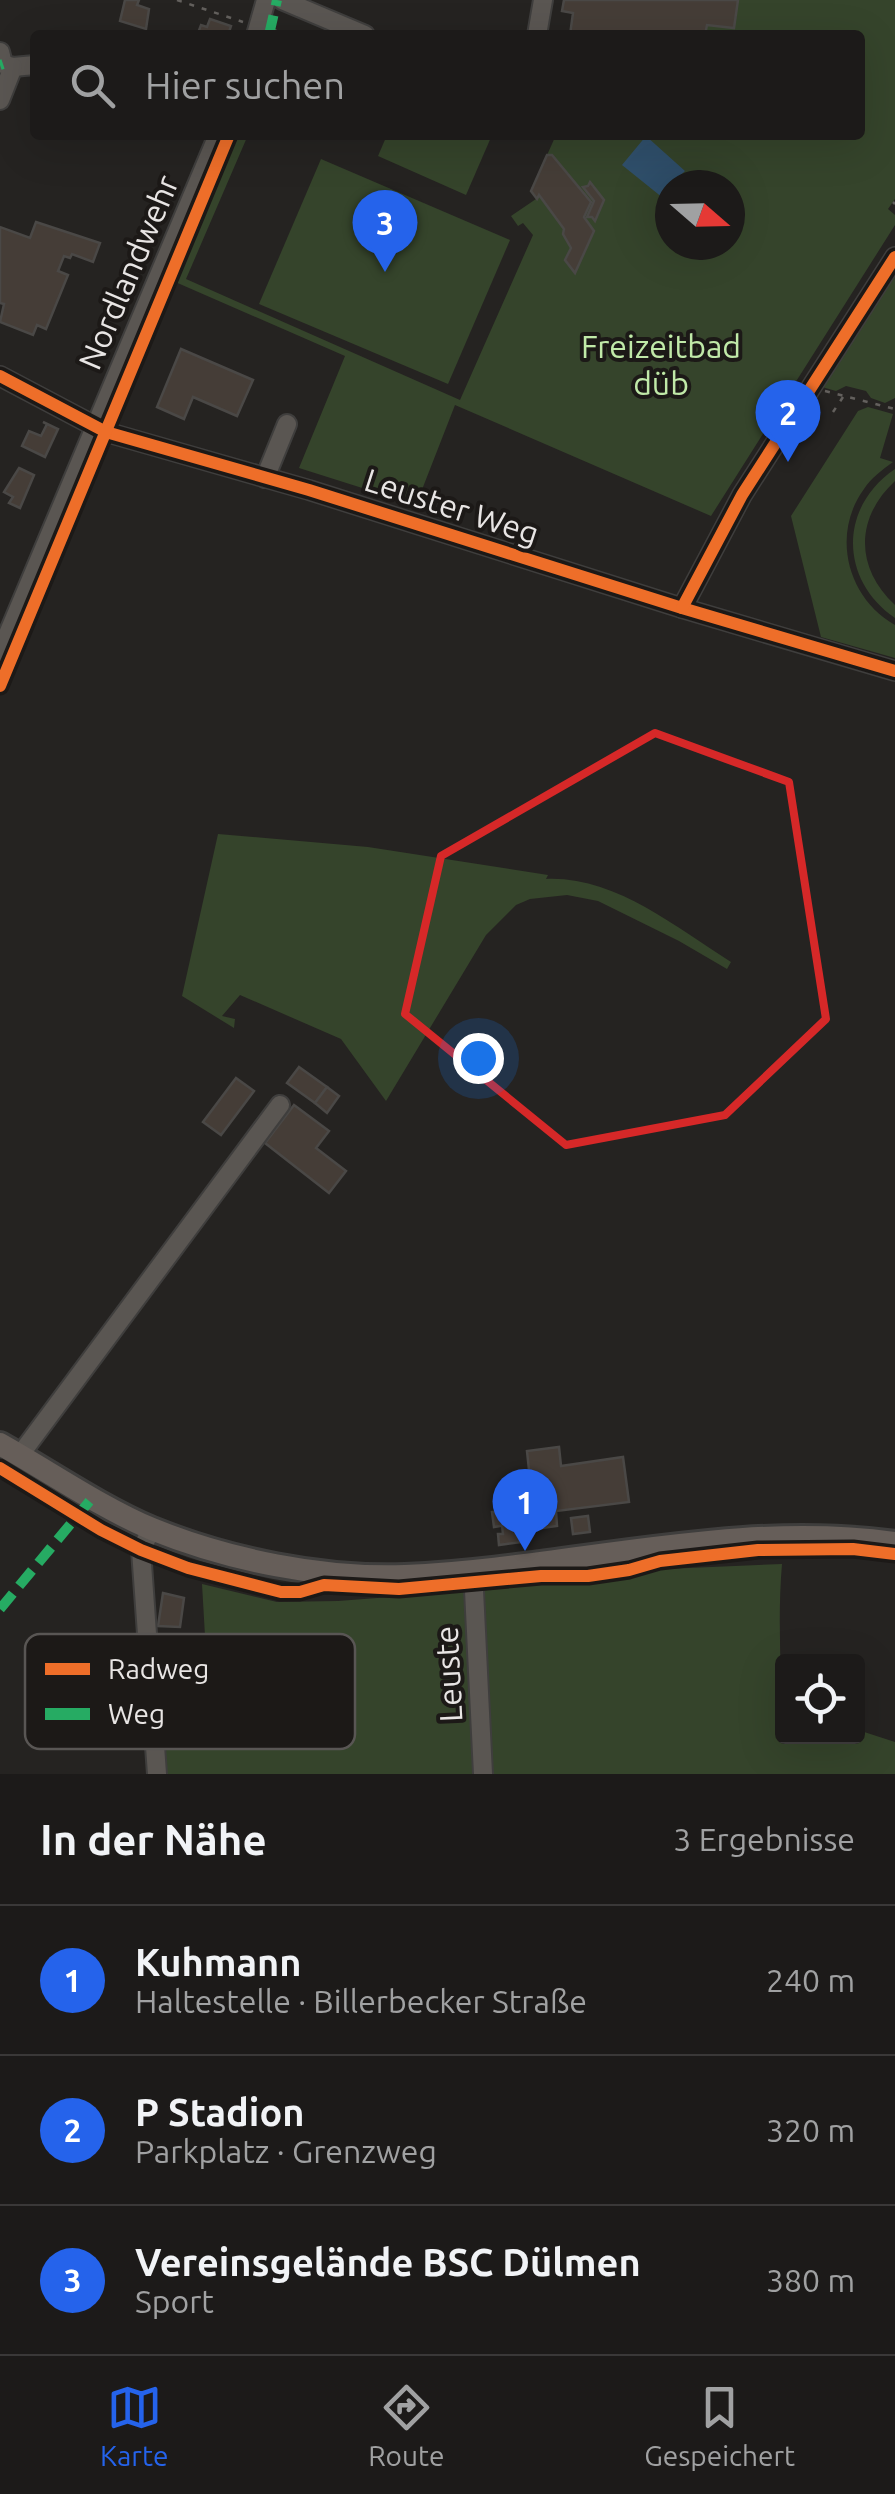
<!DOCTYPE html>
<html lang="de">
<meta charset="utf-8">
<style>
body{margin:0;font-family:Ubuntu,sans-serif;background:#292726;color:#f1f3f6}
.controls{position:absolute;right:30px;bottom:30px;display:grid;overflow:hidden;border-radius:10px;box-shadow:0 10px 40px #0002}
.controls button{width:90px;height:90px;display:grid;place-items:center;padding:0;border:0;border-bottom:2px solid #3a3838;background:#1c1a19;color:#f1f3f6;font:50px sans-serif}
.compass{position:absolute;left:655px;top:170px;width:90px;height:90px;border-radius:50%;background:#1c1a19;box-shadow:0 10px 40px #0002;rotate:110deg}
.you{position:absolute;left:478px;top:1058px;width:35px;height:35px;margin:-25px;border:8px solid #fff;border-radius:50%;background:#1a73e8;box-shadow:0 0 0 15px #1a73e833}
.badge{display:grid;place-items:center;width:65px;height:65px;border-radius:50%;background:#2563eb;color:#fff;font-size:32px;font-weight:700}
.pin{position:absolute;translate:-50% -82px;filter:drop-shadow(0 2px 5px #0008)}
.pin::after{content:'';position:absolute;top:52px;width:35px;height:30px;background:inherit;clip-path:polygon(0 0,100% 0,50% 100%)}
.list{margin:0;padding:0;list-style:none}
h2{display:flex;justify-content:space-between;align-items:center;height:130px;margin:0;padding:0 40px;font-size:42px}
h2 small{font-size:32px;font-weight:400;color:#a0a1a2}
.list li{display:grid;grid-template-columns:65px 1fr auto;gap:30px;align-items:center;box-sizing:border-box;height:150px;padding:0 40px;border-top:2px solid #3a3838}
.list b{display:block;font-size:38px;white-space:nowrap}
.list p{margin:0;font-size:32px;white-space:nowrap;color:#a0a1a2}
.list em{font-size:32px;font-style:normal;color:#a0a1a2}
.icon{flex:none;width:55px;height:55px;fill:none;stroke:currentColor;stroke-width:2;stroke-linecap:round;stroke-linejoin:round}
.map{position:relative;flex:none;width:895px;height:1774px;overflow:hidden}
.search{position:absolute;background:#1c1a19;box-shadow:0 10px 40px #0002;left:30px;right:30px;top:30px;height:110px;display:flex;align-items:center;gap:25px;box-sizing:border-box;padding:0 35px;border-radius:10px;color:#a0a1a2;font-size:38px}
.sheet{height:580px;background:#1c1a19}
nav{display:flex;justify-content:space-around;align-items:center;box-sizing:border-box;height:140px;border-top:2px solid #3a3838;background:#1c1a19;font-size:28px;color:#a0a1a2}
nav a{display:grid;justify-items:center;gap:5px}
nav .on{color:#2563eb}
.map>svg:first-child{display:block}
.green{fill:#35442b;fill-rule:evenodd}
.water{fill:#30506c}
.building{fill:#453d37;stroke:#4a4846;stroke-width:2.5}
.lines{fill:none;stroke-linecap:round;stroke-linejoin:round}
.minor-casing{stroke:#3f3e3d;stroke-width:22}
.major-casing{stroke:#3f3e3d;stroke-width:28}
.path{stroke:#63605d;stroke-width:2.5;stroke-dasharray:5 8;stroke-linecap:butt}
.minor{stroke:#5a5652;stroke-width:18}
.major{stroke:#665e59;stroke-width:22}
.quiet{stroke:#26ab63;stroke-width:10;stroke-dasharray:20 10;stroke-linecap:butt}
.cycleway-casing{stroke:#1c1917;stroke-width:19}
.cycleway{stroke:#ee6e29;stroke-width:12}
.marked{fill:none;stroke:#d62828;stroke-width:8;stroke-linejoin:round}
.labels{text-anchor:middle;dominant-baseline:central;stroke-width:8;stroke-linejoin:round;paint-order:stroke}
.street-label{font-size:32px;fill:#e8e5e4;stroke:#1c1917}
.park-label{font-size:32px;fill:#c0e9a8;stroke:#1c1917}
.key{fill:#1c1917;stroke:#595654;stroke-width:2.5}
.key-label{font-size:28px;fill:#e8e5e4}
</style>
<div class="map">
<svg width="895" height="1774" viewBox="0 0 895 1774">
<rect width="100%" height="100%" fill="#252321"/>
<g class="green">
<path d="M738,0H895V199L888,209L895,215V225L711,516L455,405L416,505L299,468L345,356L173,281L233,135H248L186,279L460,400L533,235L523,223L518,226L511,216L536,199L531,191L556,135H860V35H705L707,25ZM670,185H730V245H670Z"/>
<polygon points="387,135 492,135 466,195 378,156"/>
<polygon points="321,159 510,240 448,384 259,304"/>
<polygon points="895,274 895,398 885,403 871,398 866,391 846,386 836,391 822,387"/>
<path d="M868,407L893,414L880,458L893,462C882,470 871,478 864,489C831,534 847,598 895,625V658L821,637L791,516L858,411Z"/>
<path d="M895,469V481C855,518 855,568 895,605V618C839,579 839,507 895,469Z"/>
<path d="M218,834L368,847L548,875L546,879C615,876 675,927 731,962L727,969L679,941L598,901L567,895L530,899L516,905L486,935L386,1101L341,1039L240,995L222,1016L235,1019L234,1028L182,996Z"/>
<path d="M782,1564C777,1622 782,1678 782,1736H858V1730L895,1742V1774H163L159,1705H209L202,1584L277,1602L338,1601L455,1592L541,1580L597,1582L665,1569Z"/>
</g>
<polygon class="water" points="646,136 685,171 670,185 663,198 622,165"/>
<g class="building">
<polygon points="125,0 139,0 137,5 149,9 146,29 120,21"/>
<polygon points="564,0 738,0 734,28 707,25 705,35 570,35 573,13 562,11"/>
<polygon points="210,19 231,26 228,35 198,33 201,25 207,27"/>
<polygon points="547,155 552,155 591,202 584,217 594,231 575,273 565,260 571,248 563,234 564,229 539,195 537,199 531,191"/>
<polygon points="590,182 604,200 595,221 592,217 587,217 594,201 583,187 588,186"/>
<polygon points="36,222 100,243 93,262 72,254 70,258 64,256 58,271 68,275 46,329 37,325 33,335 0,322 4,304 0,303 0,227 30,238"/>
<polygon points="181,349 253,380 237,416 193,397 184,419 157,407"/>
<polygon points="43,422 58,429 45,457 22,446 29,431 41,436 47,424"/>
<polygon points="19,468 34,475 20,508 9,503 13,497 4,492"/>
<polygon points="299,1067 327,1087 315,1103 287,1083"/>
<polygon points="236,1078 254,1091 221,1135 203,1122"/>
<polygon points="327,1087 339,1096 327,1113 315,1103"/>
<polygon points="294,1105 329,1131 316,1148 346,1171 329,1193 265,1143"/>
<polygon points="559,1447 561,1466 623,1457 629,1502 556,1511 557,1526 520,1531 513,1483 518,1472 529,1470 527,1451"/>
<polygon points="517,1509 519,1523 494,1527 492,1512"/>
<polygon points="588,1516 590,1532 573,1534 571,1518"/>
<polygon points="519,1523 522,1542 499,1545 498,1534 503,1534 502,1525"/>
<polygon points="163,1593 184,1598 180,1627 158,1626"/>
</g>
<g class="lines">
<defs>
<g id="minor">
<polyline points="282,0 365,35"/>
<polyline points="256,35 266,0"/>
<polyline points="537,35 543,0"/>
<polyline points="0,52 3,64 13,67 35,65"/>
<polyline points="0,100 13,67"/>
<polyline points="0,376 106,432 309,490 682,608 895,671"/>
<polyline points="265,478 287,424"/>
<polyline points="682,608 742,495 895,257"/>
<polyline points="0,653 218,135"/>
<polyline points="20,1455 280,1105"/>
<polyline points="152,1528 141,1550 157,1774"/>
<polyline points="473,1570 483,1774"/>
</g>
<path id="major" d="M0,1444C50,1472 100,1507 152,1529C229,1560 321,1579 405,1576C568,1569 732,1520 895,1543"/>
</defs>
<use href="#minor" class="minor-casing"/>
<use href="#major" class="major-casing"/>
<g class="path">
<polyline points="177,0 243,22"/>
<polyline points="274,30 287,35"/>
<polyline points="893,202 895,204"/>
<polyline points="104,305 108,295 129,304"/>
<polyline points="825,391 895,409"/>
<polyline points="833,412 843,397"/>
</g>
<use href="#minor" class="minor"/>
<use href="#major" class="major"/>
<g class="quiet">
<polyline points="269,35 277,0"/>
<polyline points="0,65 3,64"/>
<polyline points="0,1609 93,1497"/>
</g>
<defs>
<g id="cycleway">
<polyline points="0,376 106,432 309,490 682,608 895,671"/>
<polyline points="682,608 742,495 895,257"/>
<polyline points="0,686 229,135"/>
<polyline points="0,1468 101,1530 141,1550 188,1568 281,1592 300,1592 324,1585 399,1589 541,1576 588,1576 629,1570 660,1561 758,1550 853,1549 895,1554"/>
</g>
</defs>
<use href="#cycleway" class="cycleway-casing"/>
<use href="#cycleway" class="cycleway"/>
</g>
<path class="marked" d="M655,733L789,782L826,1019L725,1115L566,1145L405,1014L441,856Z"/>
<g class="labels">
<g class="street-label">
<text transform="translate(128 272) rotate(-67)">Nordlandwehr</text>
<text transform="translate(452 506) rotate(18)">Leuster Weg</text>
<text transform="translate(448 1674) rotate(-93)">Leuste</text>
</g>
<g class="park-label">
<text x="661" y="346">Freizeitbad<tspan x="661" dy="37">düb</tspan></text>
</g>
</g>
<rect x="25" y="1634" width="330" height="115" rx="15" class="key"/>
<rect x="45" y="1663" width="45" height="12" fill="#ee6e29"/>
<rect x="45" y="1708" width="45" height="12" fill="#26ab63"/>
<g class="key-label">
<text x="108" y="1679">Radweg</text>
<text x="108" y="1724">Weg</text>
</g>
</svg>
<div class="controls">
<button><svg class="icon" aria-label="locate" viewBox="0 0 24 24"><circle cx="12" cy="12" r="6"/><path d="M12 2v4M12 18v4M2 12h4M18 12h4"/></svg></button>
</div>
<svg class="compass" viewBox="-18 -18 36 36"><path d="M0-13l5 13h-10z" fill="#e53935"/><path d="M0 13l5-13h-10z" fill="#a0a1a2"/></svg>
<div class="you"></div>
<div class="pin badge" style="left:525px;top:1551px">1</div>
<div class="pin badge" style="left:788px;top:462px">2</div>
<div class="pin badge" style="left:385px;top:272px">3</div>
<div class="search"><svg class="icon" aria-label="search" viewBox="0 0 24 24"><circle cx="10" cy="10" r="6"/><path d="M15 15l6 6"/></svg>Hier suchen</div>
</div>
<section class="sheet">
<h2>In der Nähe<small>3 Ergebnisse</small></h2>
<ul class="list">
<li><span class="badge">1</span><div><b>Kuhmann</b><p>Haltestelle · Billerbecker Straße</p></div><em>240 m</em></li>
<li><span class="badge">2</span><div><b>P Stadion</b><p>Parkplatz · Grenzweg</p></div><em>320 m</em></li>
<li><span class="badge">3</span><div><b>Vereinsgelände BSC Dülmen</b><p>Sport</p></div><em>380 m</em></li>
</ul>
</section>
<nav>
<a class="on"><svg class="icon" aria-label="map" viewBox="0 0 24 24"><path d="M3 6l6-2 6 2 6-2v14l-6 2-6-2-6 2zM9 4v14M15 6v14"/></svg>Karte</a>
<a><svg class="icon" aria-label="directions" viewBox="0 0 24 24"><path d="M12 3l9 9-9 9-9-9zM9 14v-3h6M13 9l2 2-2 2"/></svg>Route</a>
<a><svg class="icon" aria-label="saved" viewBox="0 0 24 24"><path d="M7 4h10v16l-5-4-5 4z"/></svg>Gespeichert</a>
</nav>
